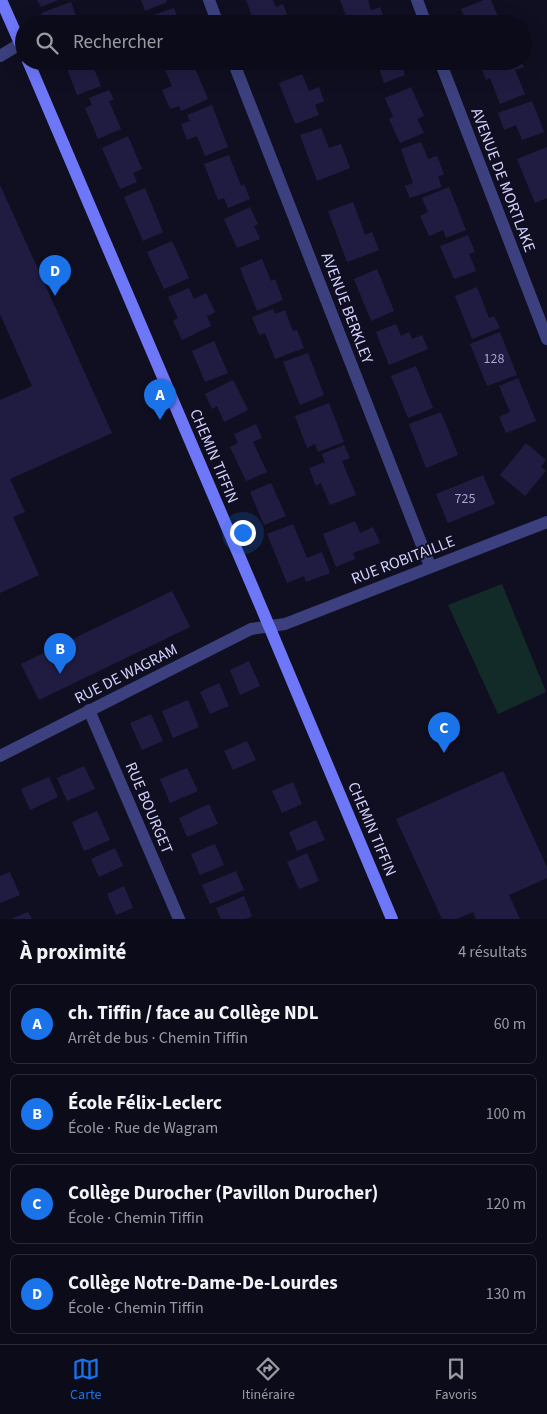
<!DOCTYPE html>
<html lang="fr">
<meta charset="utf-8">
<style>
body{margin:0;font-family:"Source Sans 3",sans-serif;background:#1a1926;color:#f1f3f6}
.you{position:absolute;left:242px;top:532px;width:18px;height:18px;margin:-12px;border:4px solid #fff;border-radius:50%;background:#1a73e8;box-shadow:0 0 0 8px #1a73e833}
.badge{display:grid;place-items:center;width:32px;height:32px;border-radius:50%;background:#1a73e8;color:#fff;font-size:16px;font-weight:700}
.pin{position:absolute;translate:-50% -41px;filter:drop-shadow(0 1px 2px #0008)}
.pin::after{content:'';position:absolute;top:26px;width:18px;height:15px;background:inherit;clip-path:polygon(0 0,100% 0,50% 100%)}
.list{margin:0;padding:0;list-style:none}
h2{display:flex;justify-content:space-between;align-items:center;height:65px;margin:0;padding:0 20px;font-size:21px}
h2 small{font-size:16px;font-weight:400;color:#9a9ba2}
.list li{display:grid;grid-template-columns:32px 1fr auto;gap:15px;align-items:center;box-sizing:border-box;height:80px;margin:0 10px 10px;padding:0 10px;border:1px solid #2c2b38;border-radius:8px}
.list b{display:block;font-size:19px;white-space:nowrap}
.list p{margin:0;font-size:16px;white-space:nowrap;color:#9a9ba2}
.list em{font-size:16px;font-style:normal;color:#9a9ba2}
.icon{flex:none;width:28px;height:28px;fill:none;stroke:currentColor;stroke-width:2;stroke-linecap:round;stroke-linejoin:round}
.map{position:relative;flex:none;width:547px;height:919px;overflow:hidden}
.search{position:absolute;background:#0c0b19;box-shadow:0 5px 20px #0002;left:15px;right:15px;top:15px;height:55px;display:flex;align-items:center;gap:12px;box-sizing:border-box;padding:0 18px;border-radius:28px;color:#9a9ba2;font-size:19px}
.sheet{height:425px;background:#0c0b19}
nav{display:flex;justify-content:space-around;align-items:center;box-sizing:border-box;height:70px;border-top:1px solid #2c2b38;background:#0c0b19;font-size:14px;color:#9a9ba2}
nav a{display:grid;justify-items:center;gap:2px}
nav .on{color:#1a73e8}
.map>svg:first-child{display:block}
.green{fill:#122b28}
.building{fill:#201c41}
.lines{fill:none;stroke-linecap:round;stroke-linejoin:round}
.street{stroke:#3c407e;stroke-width:12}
.secondary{stroke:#6e77f7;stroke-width:12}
.labels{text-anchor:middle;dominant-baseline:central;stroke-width:4;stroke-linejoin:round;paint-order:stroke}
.number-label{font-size:14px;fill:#a6a4cd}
.street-label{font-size:16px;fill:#d2d1fc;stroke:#100f21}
</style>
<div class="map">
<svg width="547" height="919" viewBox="0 0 547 919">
<rect width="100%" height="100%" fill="#100f21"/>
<polygon class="green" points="502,584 546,692 498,714 448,605"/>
<g class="building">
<polygon points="37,0 58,0 41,7"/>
<polygon points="141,0 166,0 167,2 145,11"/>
<polygon points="246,0 273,0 276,7 283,4 287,14 264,24 260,16 253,19"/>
<polygon points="340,0 368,0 371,10 380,7 386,24 343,24 341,19 347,18"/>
<polygon points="484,0 491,0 501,24 467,24 461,9"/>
<polygon points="71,2 79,24 45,24 41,13"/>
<polygon points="174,8 180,24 151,24 148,17"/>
<polygon points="64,61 91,61 101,86 77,95"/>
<polygon points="183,61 192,61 208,99 181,111 179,106 170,109 162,90 172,86 165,69"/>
<polygon points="269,61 290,61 272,69"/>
<polygon points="376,61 400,61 405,75 384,83"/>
<polygon points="478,61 521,61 524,67 515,70 525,94 500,104 490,78 486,80"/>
<polygon points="302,74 309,91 319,87 324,101 315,105 319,115 295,124 279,83"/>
<polygon points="411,87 424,116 417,119 424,133 400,143 389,119 393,117 385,98"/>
<polygon points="109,90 114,100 109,101 121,129 98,139 85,108 92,105 89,98"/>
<polygon points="532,101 544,132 522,140 516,125 504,130 498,113"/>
<polygon points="212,105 228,147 205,156 197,136 187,140 181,124 190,121 187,115"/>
<polygon points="321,128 329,148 341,144 350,168 317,181 300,135"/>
<polygon points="128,136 142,169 133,173 137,182 120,189 102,148"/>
<polygon points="421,142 428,159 437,156 444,174 438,177 442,187 410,198 405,186 413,183 401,149"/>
<polygon points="547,147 547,198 535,203 517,159"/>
<polygon points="229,155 241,186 244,184 250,199 228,208 224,198 218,200 204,164"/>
<polygon points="0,185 112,433 10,479 25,512 13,517 39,575 0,593 0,400 32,386 0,314"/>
<polygon points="449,187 466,230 446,238 443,230 429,236 420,216 428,212 422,198"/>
<polygon points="145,188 163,232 143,241 124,197"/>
<polygon points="353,202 365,235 372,232 379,250 347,262 328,211"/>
<polygon points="250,207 258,224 254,226 260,239 237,248 224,219"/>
<polygon points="468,235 475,252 469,254 476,271 454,279 440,246"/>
<polygon points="172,241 189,278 164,289 147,252"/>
<polygon points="262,259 271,281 275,279 283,300 257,311 240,268"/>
<polygon points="377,269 394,311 371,321 354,279"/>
<polygon points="477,287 489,318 494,316 500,328 472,339 455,296"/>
<polygon points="189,288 194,299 206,293 215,312 207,316 211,326 182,340 173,321 178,318 168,297"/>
<polygon points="273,309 275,314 285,310 293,331 297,330 304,348 275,359 265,333 259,335 252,317"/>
<polygon points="396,324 401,336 409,332 412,339 422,335 428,349 389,365 376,332"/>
<polygon points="500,332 517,375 487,386 470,344"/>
<polygon points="214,341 228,373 205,382 192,351"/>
<polygon points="308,353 324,395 300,405 283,362"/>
<polygon points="416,366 433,408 408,418 391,376"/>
<polygon points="518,378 536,421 506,433 499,417 510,412 499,386"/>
<polygon points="233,380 248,410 224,422 217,406 212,409 205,394"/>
<polygon points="329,403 344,442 318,452 315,444 307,448 295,416"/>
<polygon points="441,412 458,455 426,468 409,424"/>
<polygon points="256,424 262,438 253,442 267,472 246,481 230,447 238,443 234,434"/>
<polygon points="526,443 546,460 541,467 546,471 525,496 500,475"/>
<polygon points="344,445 350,458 342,461 356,495 330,505 321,483 316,486 309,468 325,462 322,454"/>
<polygon points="483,475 495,504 448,523 436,494"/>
<polygon points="271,483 286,516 264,525 250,492"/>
<polygon points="355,521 360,533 373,527 380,543 353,553 355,559 336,567 323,534"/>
<polygon points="293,524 307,558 322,552 330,573 306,582 304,576 287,583 267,534"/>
<polygon points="172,591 190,627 39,700 21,664"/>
<polygon points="249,661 260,686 240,695 230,670"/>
<polygon points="219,683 229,706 210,714 200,692"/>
<polygon points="188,700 199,727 173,738 162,711"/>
<polygon points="151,714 163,741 142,750 130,723"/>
<polygon points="247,741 256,760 233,770 224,751"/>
<polygon points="84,766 95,789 67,801 57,778"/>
<polygon points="187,768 198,791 170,803 160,779"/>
<polygon points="503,771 547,867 547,878 509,895 520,919 476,919 473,912 457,919 442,919 396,819"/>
<polygon points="49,777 58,797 30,810 21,789"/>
<polygon points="293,782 302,804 282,813 272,791"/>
<polygon points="209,804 218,824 187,837 179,818"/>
<polygon points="97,811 110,840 84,851 72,822"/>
<polygon points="316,820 325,840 297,851 289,832"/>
<polygon points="215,844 224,865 200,875 191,854"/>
<polygon points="115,848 123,866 99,877 91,859"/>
<polygon points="307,853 319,881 299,889 287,862"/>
<polygon points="236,871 244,890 210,904 202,885"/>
<polygon points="10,872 20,895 0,903 0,876"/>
<polygon points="124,886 133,908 116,915 107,894"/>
<polygon points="244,896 252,916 246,919 221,919 216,908"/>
<polygon points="28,912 32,919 11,919"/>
</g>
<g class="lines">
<g class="street">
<polyline points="209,0 218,24"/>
<polyline points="417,0 426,24"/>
<polyline points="0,56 20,44"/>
<polyline points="233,61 430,566"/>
<polyline points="440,61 547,339"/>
<polyline points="89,710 179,919"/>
<polyline points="0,756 251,629 285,624 547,522"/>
</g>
<g class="secondary">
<polyline points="1,0 24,52"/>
<polyline points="28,61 261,607 392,919"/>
</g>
</g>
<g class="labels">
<g class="number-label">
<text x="494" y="359">128</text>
<text x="465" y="499">725</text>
</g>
<g class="street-label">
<text transform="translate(503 180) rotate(69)">AVENUE DE MORTLAKE</text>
<text transform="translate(347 308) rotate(69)">AVENUE BERKLEY</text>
<text transform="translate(214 456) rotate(67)">CHEMIN TIFFIN</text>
<text transform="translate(403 560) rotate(-21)">RUE ROBITAILLE</text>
<text transform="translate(126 674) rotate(-27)">RUE DE WAGRAM</text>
<text transform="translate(149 808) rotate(67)">RUE BOURGET</text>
<text transform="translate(372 829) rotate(67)">CHEMIN TIFFIN</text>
</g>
</g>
</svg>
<div class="you"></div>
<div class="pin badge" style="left:160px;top:420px">A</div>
<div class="pin badge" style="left:60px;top:674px">B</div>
<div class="pin badge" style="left:444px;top:753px">C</div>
<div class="pin badge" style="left:55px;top:296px">D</div>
<div class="search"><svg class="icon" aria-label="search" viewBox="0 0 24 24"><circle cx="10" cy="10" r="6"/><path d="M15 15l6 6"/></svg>Rechercher</div>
</div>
<section class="sheet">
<h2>À proximité<small>4 résultats</small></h2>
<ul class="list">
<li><span class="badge">A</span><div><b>ch. Tiffin / face au Collège NDL</b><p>Arrêt de bus · Chemin Tiffin</p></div><em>60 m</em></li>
<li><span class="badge">B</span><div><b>École Félix-Leclerc</b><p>École · Rue de Wagram</p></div><em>100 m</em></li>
<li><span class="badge">C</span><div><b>Collège Durocher (Pavillon Durocher)</b><p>École · Chemin Tiffin</p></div><em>120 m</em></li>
<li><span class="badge">D</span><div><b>Collège Notre-Dame-De-Lourdes</b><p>École · Chemin Tiffin</p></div><em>130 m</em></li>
</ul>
</section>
<nav>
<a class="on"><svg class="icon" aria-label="map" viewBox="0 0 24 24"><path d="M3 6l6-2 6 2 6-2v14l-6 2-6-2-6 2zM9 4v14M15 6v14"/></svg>Carte</a>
<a><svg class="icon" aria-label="directions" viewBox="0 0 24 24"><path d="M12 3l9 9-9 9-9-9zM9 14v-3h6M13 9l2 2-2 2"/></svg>Itinéraire</a>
<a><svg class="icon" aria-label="saved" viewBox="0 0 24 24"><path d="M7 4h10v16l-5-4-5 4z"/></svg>Favoris</a>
</nav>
